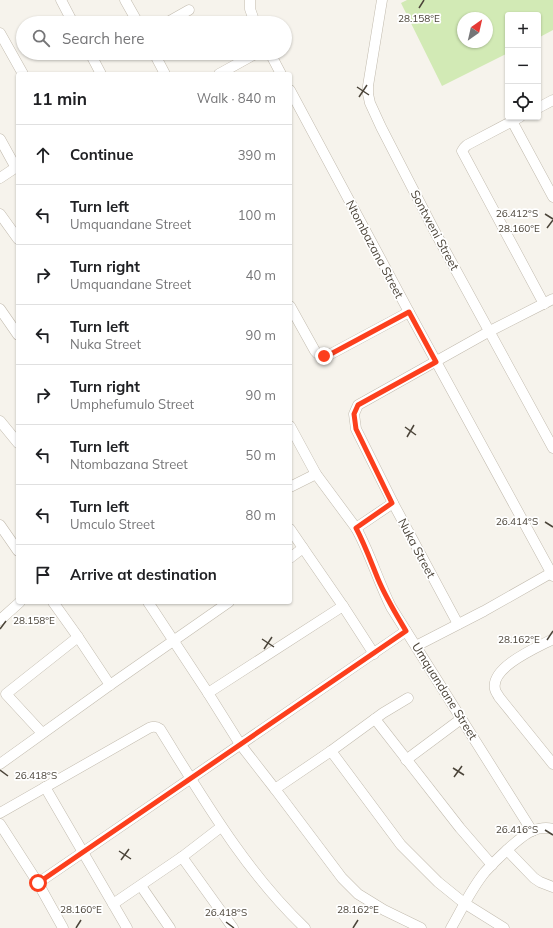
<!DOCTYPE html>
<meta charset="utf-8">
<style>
body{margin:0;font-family:Mulish,sans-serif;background:#f2f2f2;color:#202124}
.controls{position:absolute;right:12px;top:12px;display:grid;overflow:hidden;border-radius:4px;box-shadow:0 1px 3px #0004}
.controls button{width:36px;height:36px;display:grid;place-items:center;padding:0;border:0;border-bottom:1px solid #e0e0e0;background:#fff;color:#202124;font:20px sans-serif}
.compass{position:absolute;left:457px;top:12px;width:36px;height:36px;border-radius:50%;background:#fff;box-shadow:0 1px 3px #0004;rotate:34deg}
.stop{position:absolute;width:12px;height:12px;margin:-9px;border:3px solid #fc3f1d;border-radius:50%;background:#fff}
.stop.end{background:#fc3f1d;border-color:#fff;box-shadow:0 1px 4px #0008}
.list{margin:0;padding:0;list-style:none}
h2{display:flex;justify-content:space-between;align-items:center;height:52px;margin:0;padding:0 16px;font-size:17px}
h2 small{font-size:13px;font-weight:400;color:#757577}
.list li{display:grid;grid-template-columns:26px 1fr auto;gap:12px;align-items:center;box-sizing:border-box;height:60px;padding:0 16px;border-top:1px solid #e0e0e0}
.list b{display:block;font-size:15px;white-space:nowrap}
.list p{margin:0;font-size:13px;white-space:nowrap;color:#757577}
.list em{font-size:13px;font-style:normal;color:#757577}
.icon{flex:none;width:22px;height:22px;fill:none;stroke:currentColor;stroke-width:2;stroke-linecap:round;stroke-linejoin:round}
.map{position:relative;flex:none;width:553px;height:928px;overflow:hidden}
.search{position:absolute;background:#fff;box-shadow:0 1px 3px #0004;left:16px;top:16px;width:276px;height:44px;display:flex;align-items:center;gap:10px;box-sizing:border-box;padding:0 14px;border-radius:22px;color:#757577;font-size:15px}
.panel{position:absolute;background:#fff;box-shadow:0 1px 3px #0004;left:16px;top:72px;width:276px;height:532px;border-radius:4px}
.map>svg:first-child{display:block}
.green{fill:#d2eab5;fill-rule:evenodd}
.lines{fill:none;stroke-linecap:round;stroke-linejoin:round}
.minor-casing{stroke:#c2bbae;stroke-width:11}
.minor{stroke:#fff;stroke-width:10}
.route{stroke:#fc3f1d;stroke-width:5}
.ticks{fill:none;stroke:#4b4439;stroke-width:1.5}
.labels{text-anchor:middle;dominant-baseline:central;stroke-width:3.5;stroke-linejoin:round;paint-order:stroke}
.street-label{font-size:12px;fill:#4b4439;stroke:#fff}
.ticks-label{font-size:10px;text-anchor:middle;fill:#4b4439;stroke:#fff;stroke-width:3.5;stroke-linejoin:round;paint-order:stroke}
</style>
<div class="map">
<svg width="553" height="928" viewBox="0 0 553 928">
<rect width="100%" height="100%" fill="#f6f3ec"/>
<path class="green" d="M407,0H553V30L538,38V15H508V53L442,86L401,3ZM463,18H487V42H463Z"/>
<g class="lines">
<defs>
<g id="minor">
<polyline points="61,0 73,23"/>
<polyline points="125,0 138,23"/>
<polyline points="250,0 250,9 255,23"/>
<polyline points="382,0 368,86 368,94 370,103 381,127 435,232 553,448"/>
<polyline points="166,23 189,10"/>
<polyline points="0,33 23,74"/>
<polyline points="90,53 101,74"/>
<polyline points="154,53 165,74"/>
<polyline points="270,53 281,74"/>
<polyline points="219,74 257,53"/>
<polyline points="290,90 409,312 553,576"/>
<polyline points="538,108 553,100"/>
<polyline points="520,117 467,145 464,148 462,151 544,304"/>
<polyline points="512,121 553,197"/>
<polyline points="0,139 16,168"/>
<polyline points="0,178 18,166"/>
<polyline points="0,214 18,239"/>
<path d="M290,306L315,351C318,355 321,357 327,356L409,312"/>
<polyline points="0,309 18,335"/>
<polyline points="0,421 18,443"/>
<polyline points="290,426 316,474 356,528 393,503"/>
<polyline points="290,487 316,474"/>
<polyline points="0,525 18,551"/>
<path d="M356,528C370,553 378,581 391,607L532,831"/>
<polyline points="290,529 303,548 290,558"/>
<polyline points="303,548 343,606"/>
<polyline points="53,602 78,637"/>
<polyline points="148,602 208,693"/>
<polyline points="0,620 20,602"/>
<polyline points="458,624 393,503 356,429 354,414 358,405 490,331 553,299"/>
<path d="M553,639C538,647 490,667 495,689C495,691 498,695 499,697L553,764"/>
<polyline points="416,646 484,611 551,573"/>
<polyline points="374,654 343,606 208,693 240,744 275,789 331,751 383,713 408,698"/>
<polyline points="375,719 460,828 492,865"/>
<polyline points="42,733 6,694 78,637 110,685"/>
<polyline points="331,751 401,845 438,882 464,903 504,928"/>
<polyline points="406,760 461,719"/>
<polyline points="0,764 110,685 229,602"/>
<polyline points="45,787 127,928"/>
<polyline points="275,789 342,878 358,894 384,910 421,928"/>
<path d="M0,813L149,728C153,726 156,726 160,729C203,798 245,871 305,928"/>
<polyline points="0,824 38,883 63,928"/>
<polyline points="507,850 534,878 540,882 553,887"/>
<polyline points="182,857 233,928"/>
<polyline points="38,883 406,631"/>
<polyline points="141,886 170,928"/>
<polyline points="113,904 182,857 221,827"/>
<path d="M451,928C462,909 471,889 485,872C494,862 520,836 532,831C538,828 547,827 553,829"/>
</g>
</defs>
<use href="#minor" class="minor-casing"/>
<use href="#minor" class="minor"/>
</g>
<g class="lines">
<path class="route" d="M38,883L406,631C396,614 386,598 378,579C371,562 365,545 356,528L392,503L356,429L354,414L358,405L436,362L409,312L327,356H324"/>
</g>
<path class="ticks" d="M419,8L424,0M357,87L369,95M359,97L367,85M545,214L553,219M547,228L553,220M405,427L416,435M407,437L414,425M545,522L553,527M0,629L6,621M262,639L274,647M547,640L553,631M264,649L272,637M453,768L464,775M0,770L8,776M454,777L462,766M545,830L553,835M119,851L131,859M121,860L129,849M226,922L234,928M76,928L81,920M353,928L358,920"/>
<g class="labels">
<g class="street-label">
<text transform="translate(435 230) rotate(62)">Sontweni Street</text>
<text transform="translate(375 249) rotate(62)">Ntombazana Street</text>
<text transform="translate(417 548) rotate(62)">Nuka Street</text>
<text transform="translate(445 691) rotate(58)">Umquandane Street</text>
</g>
</g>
<g class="ticks-label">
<text x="419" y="22">28.158°E</text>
<text x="517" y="217">26.412°S</text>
<text x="519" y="232">28.160°E</text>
<text x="517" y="525">26.414°S</text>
<text x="34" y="624">28.158°E</text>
<text x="519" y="643">28.162°E</text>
<text x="36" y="779">26.418°S</text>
<text x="517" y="833">26.416°S</text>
<text x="81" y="913">28.160°E</text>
<text x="358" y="913">28.162°E</text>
<text x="226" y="916">26.418°S</text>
</g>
</svg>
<div class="controls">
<button>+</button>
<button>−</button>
<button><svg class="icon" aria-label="locate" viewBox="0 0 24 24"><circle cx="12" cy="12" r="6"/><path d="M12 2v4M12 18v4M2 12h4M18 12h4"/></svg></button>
</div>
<svg class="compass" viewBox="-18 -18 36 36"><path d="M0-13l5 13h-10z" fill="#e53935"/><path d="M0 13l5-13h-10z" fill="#757577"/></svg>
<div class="stop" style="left:38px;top:883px"></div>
<div class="stop end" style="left:324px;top:356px"></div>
<div class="search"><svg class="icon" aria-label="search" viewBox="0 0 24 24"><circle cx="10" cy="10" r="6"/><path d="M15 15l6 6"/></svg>Search here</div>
<section class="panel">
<h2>11 min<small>Walk · 840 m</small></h2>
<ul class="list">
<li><svg class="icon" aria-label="ahead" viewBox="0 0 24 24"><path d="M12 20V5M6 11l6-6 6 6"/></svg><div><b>Continue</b></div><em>390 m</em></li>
<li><svg class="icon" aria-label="left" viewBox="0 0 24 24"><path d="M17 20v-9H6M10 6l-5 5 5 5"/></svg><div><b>Turn left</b><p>Umquandane Street</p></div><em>100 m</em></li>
<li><svg class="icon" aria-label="right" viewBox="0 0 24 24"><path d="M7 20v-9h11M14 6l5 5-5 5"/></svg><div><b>Turn right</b><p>Umquandane Street</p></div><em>40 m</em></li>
<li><svg class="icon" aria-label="left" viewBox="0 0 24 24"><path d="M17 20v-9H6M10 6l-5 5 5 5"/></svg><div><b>Turn left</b><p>Nuka Street</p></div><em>90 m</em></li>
<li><svg class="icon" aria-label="right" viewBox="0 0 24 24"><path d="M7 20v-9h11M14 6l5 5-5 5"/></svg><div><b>Turn right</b><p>Umphefumulo Street</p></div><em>90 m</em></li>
<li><svg class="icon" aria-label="left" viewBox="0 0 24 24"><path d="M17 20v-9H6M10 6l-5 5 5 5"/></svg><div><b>Turn left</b><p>Ntombazana Street</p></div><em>50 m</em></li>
<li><svg class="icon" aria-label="left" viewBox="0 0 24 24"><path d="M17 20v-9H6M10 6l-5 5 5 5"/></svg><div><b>Turn left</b><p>Umculo Street</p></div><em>80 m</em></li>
<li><svg class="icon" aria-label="arrive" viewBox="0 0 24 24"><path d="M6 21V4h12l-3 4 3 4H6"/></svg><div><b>Arrive at destination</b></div></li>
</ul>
</section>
</div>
